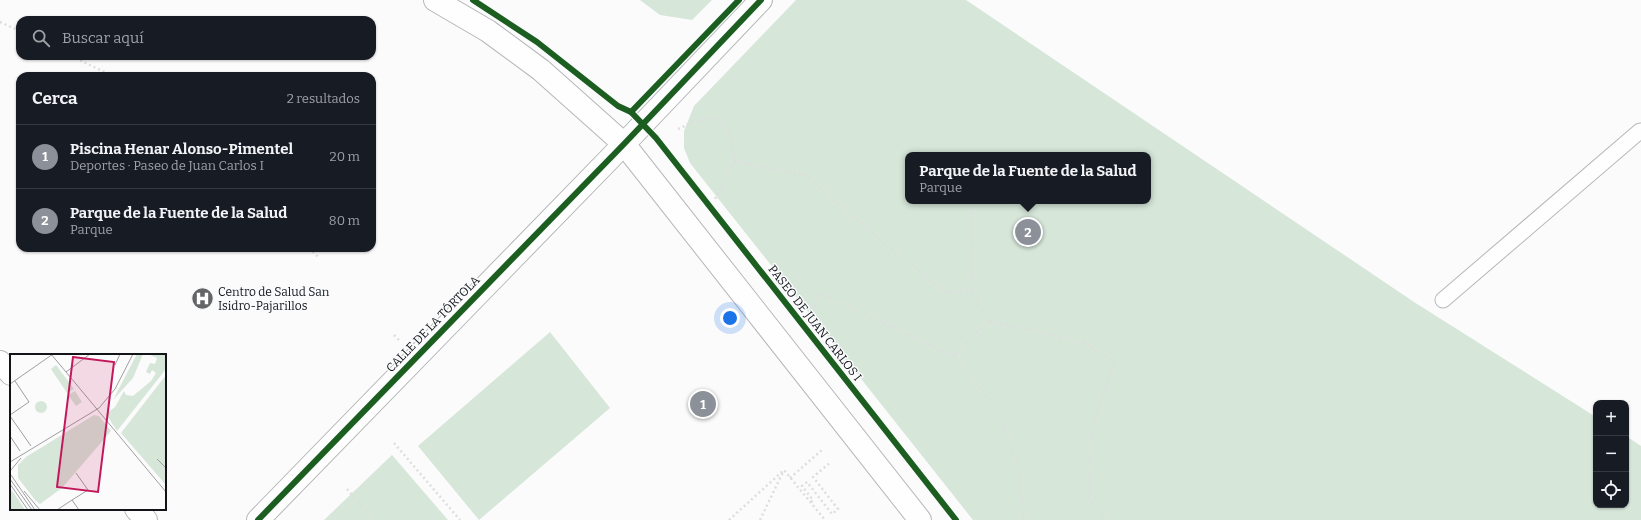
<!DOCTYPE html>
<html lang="es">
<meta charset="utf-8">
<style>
body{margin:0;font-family:Bitter,serif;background:#242831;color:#f1f3f6}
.controls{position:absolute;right:12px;bottom:12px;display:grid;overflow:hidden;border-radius:8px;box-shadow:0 1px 3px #0004}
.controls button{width:36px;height:36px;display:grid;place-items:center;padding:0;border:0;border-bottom:1px solid #363941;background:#171b24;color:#f1f3f6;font:20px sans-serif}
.you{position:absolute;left:730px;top:318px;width:14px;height:14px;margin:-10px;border:3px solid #fff;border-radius:50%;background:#1a73e8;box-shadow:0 0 0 6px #1a73e833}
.badge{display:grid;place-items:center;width:26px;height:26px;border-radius:50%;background:#8c9099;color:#fff;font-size:13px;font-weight:700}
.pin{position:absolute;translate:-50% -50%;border:2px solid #fff;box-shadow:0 1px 4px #0006}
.popup{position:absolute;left:905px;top:152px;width:246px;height:52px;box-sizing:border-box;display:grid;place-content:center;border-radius:8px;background:#171b24;filter:drop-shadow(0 1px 3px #0005);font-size:13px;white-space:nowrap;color:#9ea1a6}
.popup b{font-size:15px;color:#f1f3f6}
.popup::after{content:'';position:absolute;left:50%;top:100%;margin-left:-8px;border:8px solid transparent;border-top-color:#171b24}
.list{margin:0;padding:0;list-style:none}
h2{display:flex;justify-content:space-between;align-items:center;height:52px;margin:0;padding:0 16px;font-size:17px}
h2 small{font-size:13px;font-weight:400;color:#9ea1a6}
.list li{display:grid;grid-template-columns:26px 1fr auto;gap:12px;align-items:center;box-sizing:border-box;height:64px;padding:0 16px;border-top:1px solid #363941}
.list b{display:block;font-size:15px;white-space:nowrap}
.list p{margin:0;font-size:13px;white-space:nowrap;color:#9ea1a6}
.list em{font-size:13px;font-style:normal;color:#9ea1a6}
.icon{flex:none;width:22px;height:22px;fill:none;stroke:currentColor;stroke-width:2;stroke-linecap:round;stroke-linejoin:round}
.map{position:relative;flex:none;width:1641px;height:520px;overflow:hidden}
.search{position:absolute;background:#171b24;box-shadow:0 1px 3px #0004;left:16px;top:16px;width:360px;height:44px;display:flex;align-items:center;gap:10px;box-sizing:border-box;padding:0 14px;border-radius:12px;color:#9ea1a6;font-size:15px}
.panel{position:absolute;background:#171b24;box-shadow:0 1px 3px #0004;left:16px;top:72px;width:360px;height:180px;border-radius:12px}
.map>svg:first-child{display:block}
.green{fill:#d6e6d9;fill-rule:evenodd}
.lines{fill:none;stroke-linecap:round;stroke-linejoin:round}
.service-casing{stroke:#b6b7b9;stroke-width:17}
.minor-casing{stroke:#b6b7b9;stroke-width:24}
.primary-casing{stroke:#b6b7b9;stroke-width:24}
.path{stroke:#dededf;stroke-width:2.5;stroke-dasharray:2 3;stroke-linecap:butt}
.service{stroke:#fefeff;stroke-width:15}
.minor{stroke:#fefeff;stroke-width:22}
.primary{stroke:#fefeff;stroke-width:22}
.cycleway-casing{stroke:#fafbfd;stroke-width:8}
.cycleway{stroke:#1b5e20;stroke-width:6}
.labels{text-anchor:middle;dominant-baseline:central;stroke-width:3;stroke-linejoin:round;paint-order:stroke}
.poi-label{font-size:12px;fill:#121417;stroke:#fafbfd;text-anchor:start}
.street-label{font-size:12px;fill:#121417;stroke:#fafbfd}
.inset-road{fill:none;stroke:#9e9fa0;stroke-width:1}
.view{fill:#c2185b;fill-opacity:0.15;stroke:#c2185b;stroke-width:2}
.inset-edge{fill:none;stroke:#121417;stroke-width:2}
</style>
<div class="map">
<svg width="1641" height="520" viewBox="0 0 1641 520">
<rect width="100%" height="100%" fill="#fbfbfc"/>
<g class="green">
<polygon points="640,0 712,0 692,20 660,15"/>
<path d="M796,0H966L1414,302L1596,417V505H1626V436L1641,446V520H973L690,163L684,148V131L694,106ZM908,155H1148V201H908Z"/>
<polygon points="550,332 610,408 479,520 418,446"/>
<polygon points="392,455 448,520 324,520"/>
</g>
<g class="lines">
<defs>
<polyline id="service" points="1443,300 1640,131 1641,132"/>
<g id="minor">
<polyline points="0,362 11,374"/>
<polyline points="136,509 146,520"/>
<polyline points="258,520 624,144 761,0"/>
</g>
<polyline id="primary" points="435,0 488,31 541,70 624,144 920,520"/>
</defs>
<use href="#service" class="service-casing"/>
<use href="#minor" class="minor-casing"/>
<use href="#primary" class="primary-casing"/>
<g class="path">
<polyline points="0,22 20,31"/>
<polyline points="71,56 113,76"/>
<polyline points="678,129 698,120 716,118 729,130 735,161 714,201"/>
<polyline points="735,161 808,176 880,240 946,293 971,290"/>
<polyline points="973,208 971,290 988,321 1085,343 1114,362 1091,434 1089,498 1106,520"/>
<polyline points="309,248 318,257"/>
<polyline points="809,320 819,293 954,356 988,321"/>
<polyline points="394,335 400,341"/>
<polyline points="954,356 1001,416 1018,467 1024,520"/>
<polyline points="394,443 460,520"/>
<polyline points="790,478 822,450"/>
<polyline points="347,489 373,520"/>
<polyline points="811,502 813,500 802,486 807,482 832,514 838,509 813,477 831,462"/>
<polyline points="729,520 784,470 825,520"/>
<polyline points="760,520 783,472"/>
</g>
<use href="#service" class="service"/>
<use href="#minor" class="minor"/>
<use href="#primary" class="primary"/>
<defs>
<g id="cycleway">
<polyline points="473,0 537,42 618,106 631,112 656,138 956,520"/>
<polyline points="631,112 739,0"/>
<polyline points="258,520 624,144 761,0"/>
</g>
</defs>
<use href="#cycleway" class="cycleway-casing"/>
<use href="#cycleway" class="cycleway"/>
</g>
<defs>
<symbol id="hospital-disc" viewBox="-11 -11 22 22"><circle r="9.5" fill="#646567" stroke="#fafbfd"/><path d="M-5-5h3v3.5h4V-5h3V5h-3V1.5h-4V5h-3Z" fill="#fff"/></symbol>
</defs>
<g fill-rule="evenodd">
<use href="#hospital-disc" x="190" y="286" width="25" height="25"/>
</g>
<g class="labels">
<g class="poi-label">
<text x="218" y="292">Centro de Salud San<tspan x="218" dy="14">Isidro-Pajarillos</tspan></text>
</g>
<g class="street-label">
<text transform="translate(815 323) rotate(52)">PASEO DE JUAN CARLOS I</text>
<text transform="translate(433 324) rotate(-46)">CALLE DE LA TÓRTOLA</text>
</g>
</g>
<g transform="translate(10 354)">
<rect width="156" height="156" fill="#fbfbfc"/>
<path d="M127,0H133L123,24L103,46ZM138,0H156V15L107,77L96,60L105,53L114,37L116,41L123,42L141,27L146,19L142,16L140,20L136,18L140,9L145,10L147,4ZM46,11L64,35L57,39L41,15ZM156,21V131L111,79ZM65,37L72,48L66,52L58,41ZM25 53a6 6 0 1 1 12 0a6 6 0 1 1-12 0ZM84,61L89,62L101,77L52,134L30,150L26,147L8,124V111L16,103ZM0,134L8,145L15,156H0Z" fill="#d6e6d9"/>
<path class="inset-road" d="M41,0L156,138M105,11L110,0M56,18L80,0M0,30L43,0M0,61L19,48L5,27M0,62L21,92M0,82L10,97M147,105L156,114M0,108L89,54L105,35L123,0M1,116L11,104M66,119L78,136L62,146L69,156M1,121L25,156M0,125L22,156M0,130L18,156M14,137L30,156M47,156L62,146"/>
<path class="view" d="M63,3L104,8L88,138L47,133Z"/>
<rect width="156" height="156" class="inset-edge"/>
</g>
</svg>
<div class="controls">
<button>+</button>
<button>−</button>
<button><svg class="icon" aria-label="locate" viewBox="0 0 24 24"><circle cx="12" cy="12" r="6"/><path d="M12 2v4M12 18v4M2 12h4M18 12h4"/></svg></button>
</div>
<div class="you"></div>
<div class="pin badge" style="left:703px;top:404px">1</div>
<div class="pin badge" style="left:1028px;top:232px">2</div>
<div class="popup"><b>Parque de la Fuente de la Salud</b>Parque</div>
<div class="search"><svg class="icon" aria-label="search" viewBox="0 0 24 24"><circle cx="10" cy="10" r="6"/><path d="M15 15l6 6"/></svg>Buscar aquí</div>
<section class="panel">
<h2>Cerca<small>2 resultados</small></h2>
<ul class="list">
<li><span class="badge">1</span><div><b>Piscina Henar Alonso-Pimentel</b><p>Deportes · Paseo de Juan Carlos I</p></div><em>20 m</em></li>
<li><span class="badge">2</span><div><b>Parque de la Fuente de la Salud</b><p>Parque</p></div><em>80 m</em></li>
</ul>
</section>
</div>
